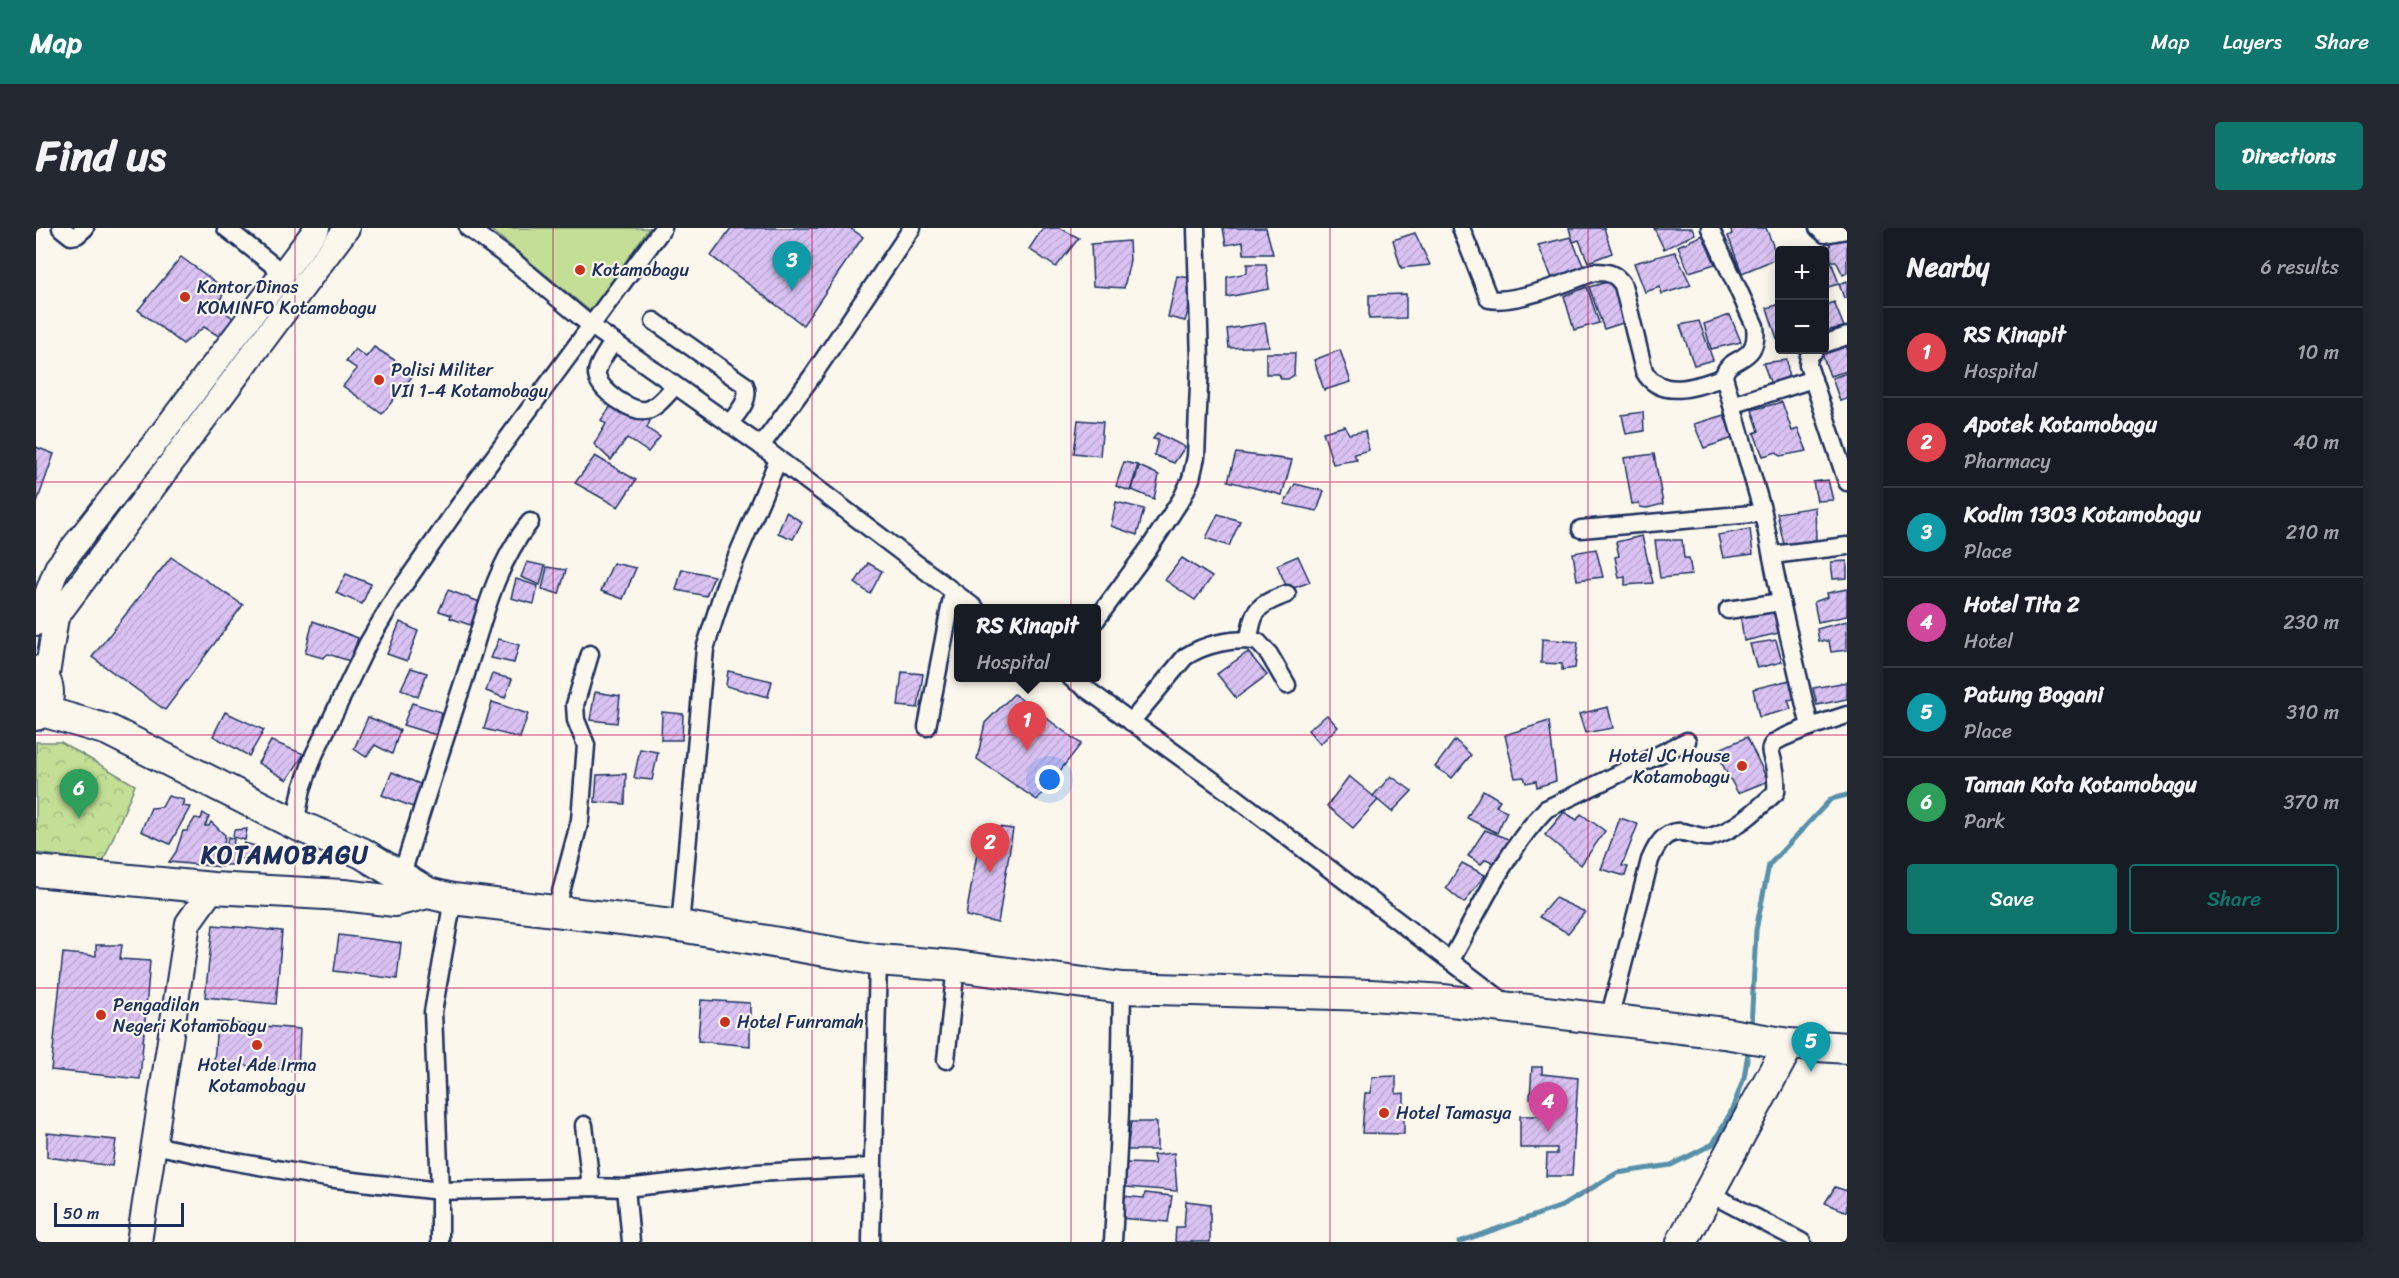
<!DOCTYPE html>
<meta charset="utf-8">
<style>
body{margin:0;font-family:Sriracha,sans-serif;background:#242831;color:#f1f3f6}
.controls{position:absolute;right:18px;top:18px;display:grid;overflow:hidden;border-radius:6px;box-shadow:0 3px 15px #0003}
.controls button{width:54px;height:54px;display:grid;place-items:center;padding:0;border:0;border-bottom:2px solid #363941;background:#171b24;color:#f1f3f6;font:30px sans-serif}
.scale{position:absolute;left:18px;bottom:15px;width:130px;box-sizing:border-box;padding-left:6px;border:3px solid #1b2f5e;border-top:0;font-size:16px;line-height:21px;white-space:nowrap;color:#1b2f5e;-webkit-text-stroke:4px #fbf7ec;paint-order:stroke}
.you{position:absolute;left:1014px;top:552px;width:21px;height:21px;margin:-15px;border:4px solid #fff;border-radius:50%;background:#1a73e8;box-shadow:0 0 0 9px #1a73e833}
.badge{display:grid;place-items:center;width:39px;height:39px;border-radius:50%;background:#0f766e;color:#fff;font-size:20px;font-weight:700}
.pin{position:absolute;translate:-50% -50px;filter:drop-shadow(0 2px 3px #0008)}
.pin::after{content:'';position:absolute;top:32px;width:21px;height:18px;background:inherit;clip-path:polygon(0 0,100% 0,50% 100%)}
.popup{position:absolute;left:918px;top:376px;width:147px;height:78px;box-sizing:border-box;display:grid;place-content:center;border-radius:6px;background:#171b24;filter:drop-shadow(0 2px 4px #0005);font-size:20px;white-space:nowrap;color:#9ea1a6}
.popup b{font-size:22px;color:#f1f3f6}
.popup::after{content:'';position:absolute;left:50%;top:100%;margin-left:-12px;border:12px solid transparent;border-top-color:#171b24}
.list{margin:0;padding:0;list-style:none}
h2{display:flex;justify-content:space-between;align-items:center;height:78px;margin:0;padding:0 24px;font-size:26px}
h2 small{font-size:20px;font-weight:400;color:#9ea1a6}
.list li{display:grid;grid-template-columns:39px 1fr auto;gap:18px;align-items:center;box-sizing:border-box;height:90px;padding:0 24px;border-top:2px solid #363941}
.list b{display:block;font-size:22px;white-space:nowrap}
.list p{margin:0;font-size:20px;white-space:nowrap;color:#9ea1a6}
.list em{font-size:20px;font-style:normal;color:#9ea1a6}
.actions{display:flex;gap:12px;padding:18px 24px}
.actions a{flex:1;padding:14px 0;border:2px solid #0f766e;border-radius:6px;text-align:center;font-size:21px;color:#0f766e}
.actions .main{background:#0f766e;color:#fff}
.map{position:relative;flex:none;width:1811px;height:1014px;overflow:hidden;border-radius:6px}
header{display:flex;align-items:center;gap:36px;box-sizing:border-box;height:84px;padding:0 30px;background:#0f766e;color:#fff}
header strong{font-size:28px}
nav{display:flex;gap:33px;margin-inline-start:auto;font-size:21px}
.intro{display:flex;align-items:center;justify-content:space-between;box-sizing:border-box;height:144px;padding:0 36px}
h1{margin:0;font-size:42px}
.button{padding:15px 27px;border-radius:6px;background:#0f766e;color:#fff;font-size:21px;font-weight:700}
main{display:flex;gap:36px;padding:0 36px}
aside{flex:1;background:#171b24;border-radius:6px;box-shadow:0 3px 15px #0003}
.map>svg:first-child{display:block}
.forest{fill:url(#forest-crowns);stroke:#6f867a;stroke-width:1.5}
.pitch{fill:#c3de95;stroke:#6f867a;stroke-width:1.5}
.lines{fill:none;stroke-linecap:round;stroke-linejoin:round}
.stream{stroke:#5991a9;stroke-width:5}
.building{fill:url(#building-hatch);stroke:#1b2f5e;stroke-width:1.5}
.street-casing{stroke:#1b2f5e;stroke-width:21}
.secondary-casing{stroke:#1b2f5e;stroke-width:28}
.highway-casing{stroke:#1b2f5e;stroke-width:34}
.street{stroke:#fbf7ec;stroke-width:16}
.secondary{stroke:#fbf7ec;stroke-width:24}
.highway{stroke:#fbf7ec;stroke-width:30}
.grid{fill:none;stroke:#c2185b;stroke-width:1.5;stroke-opacity:0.55}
.poi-dot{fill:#c8321e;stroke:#fbf7ec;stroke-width:2}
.labels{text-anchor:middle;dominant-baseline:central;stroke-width:4.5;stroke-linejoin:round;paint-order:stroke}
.poi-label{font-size:18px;fill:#1b2f5e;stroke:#fbf7ec;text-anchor:start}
.district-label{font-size:24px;font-weight:bold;letter-spacing:1.5px;fill:#1b2f5e;stroke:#fbf7ec}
</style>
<header>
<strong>Map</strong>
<nav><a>Map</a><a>Layers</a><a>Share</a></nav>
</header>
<div class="intro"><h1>Find us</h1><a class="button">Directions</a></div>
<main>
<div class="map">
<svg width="1811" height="1014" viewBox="0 0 1811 1014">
<defs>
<pattern id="forest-crowns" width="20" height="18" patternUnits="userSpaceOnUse" patternTransform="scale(1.5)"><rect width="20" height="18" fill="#c3de95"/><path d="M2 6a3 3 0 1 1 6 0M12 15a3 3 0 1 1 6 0" fill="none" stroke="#a7bf83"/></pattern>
<pattern id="building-hatch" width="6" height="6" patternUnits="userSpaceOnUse" patternTransform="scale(1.5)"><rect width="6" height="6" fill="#dac3f3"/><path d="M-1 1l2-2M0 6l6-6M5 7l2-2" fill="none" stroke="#baa8d3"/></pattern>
</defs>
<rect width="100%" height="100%" fill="#fbf7ec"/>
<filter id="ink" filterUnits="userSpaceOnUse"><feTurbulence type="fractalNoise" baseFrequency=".0167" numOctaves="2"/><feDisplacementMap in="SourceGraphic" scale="12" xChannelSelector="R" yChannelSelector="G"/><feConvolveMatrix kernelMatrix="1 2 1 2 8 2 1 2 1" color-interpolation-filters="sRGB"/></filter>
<g filter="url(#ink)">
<polygon class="forest" points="0,514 25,514 99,557 67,634 0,625"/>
<polygon class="pitch" points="453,0 613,0 555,84"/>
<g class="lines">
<g class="stream">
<polyline points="1715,800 1720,702 1733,637 1795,571 1811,567"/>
<polyline points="1423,1014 1526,978 1581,945 1635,937 1677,916 1696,882 1708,850 1713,818"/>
</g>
</g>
<g class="building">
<polygon points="695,0 814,0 827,9 767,97 675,28"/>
<polygon points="1007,0 1024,0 1043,10 1020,39 993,21"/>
<polygon points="1187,0 1230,0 1237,26 1208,26 1207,14 1190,17"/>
<polygon points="1533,0 1568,0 1576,25 1552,34 1543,12 1537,14"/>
<polygon points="1618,0 1656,0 1659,6 1628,21"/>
<polygon points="1694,0 1730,0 1742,30 1706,45 1692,8 1696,6"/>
<polygon points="1379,5 1394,37 1365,40 1357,12"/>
<polygon points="1667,7 1679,36 1653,44 1642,18"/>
<polygon points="1535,9 1549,42 1516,50 1502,17"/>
<polygon points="1811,12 1811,45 1807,47 1800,33 1795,33 1794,13"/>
<polygon points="1093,13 1094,32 1088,60 1057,58 1055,16"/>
<polygon points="1639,24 1655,57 1626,66 1624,59 1609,64 1598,35"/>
<polygon points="145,29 189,61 182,78 199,92 186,110 168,99 147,116 102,82"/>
<polygon points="1795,33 1803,56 1788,60 1788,34"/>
<polygon points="1211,36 1230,36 1233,61 1191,69 1191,49 1211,45"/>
<polygon points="1141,48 1154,50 1154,77 1149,93 1132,89"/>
<polygon points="1575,53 1576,59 1582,58 1593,93 1568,101 1553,59"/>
<polygon points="1811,53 1811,69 1808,70 1803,56"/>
<polygon points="1551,59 1563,95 1538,102 1528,68"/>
<polygon points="1370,66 1370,90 1333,91 1333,67"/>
<polygon points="1798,74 1808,99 1788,103 1788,78"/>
<polygon points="1744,76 1744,117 1743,117 1731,80"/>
<polygon points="1694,87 1705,114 1675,121 1668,96"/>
<polygon points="1663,93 1677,132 1658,137 1644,97"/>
<polygon points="1229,95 1233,118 1193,120 1191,101"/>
<polygon points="1811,117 1811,143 1794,148 1786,126"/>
<polygon points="338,119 379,145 346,186 307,158 321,141 310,133 319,121 330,129"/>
<polygon points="1304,122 1315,154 1288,162 1278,132"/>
<polygon points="1230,125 1259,125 1258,147 1252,151 1245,151 1243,146 1230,146"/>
<polygon points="1751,132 1753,156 1736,159 1727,135"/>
<polygon points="1811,145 1811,171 1804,173 1796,150"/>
<polygon points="1746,174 1756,203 1762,201 1771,223 1744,228 1741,224 1727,228 1718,205 1723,203 1716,182"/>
<polygon points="577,175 614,193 611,200 624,209 612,224 591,210 575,232 558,216 570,196 565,192"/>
<polygon points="1607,184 1608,203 1590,206 1586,187"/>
<polygon points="1688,187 1697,210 1668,220 1658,196"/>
<polygon points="1042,192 1067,194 1064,228 1038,225"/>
<polygon points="1309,198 1313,206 1329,203 1333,222 1318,226 1321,232 1297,236 1287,204"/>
<polygon points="1121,205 1149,219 1138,235 1118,227 1122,212 1117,211"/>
<polygon points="0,219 18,226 0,277"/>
<polygon points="1200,225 1256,232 1246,267 1192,253"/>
<polygon points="1618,226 1627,276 1611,280 1604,279 1603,275 1596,276 1588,230"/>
<polygon points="559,228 600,252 582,279 539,255"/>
<polygon points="1088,234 1102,237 1094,263 1080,258"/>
<polygon points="1103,238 1123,247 1118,271 1096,262"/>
<polygon points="1792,252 1797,272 1781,273 1777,254"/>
<polygon points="1259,256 1288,263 1281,283 1248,276"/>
<polygon points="1080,274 1108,281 1101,307 1075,298"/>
<polygon points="1779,279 1780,312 1748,317 1741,285"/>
<polygon points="750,284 766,294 757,311 742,305"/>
<polygon points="1182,286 1204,293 1193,318 1170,310"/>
<polygon points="1714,301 1717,326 1687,330 1682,307"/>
<polygon points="1606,308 1617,355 1589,357 1589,349 1583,350 1579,329 1583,328 1580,314"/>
<polygon points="1619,312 1646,312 1648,330 1653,330 1656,347 1624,350"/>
<polygon points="1560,321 1567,349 1541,352 1537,325"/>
<polygon points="1262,328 1274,354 1252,362 1241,337"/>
<polygon points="135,329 207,377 129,482 56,429"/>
<polygon points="1146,330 1176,349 1159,372 1129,352"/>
<polygon points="1811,333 1811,350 1797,351 1795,334"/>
<polygon points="491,334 509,338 504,357 485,349"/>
<polygon points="577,335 600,340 587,371 565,363"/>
<polygon points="832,335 846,343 834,366 819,355"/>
<polygon points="511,339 530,342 523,366 506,361"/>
<polygon points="646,341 678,348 670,368 640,362"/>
<polygon points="310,346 335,356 326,376 300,365"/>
<polygon points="480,351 502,358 498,376 475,370"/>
<polygon points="1811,361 1811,388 1782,394 1778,374 1792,369 1791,365"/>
<polygon points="412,362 449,376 440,399 414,390 415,387 403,383"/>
<polygon points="1737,378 1743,405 1708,413 1704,385"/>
<polygon points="277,393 322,410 314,433 292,426 287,430 269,425"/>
<polygon points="1811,393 1811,422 1795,424 1793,413 1783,413 1781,401"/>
<polygon points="364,394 382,403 371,433 351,426"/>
<polygon points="463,411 483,417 478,435 455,430"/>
<polygon points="1506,411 1542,414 1539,440 1526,442 1526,436 1505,435"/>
<polygon points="1740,412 1746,434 1721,440 1714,416"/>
<polygon points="1212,424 1231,447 1200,470 1181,446"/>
<polygon points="375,440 391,445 382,469 365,461"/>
<polygon points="692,443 736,453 732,469 690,458"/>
<polygon points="866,444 887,446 882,480 862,478"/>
<polygon points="456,446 476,451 469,470 450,463"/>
<polygon points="1758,451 1762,470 1752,472 1755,481 1723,489 1717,461"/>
<polygon points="1811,454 1811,471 1781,477 1777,460"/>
<polygon points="559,464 584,468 581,495 554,492"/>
<polygon points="978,466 1045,516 1001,572 941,531 949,495"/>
<polygon points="456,474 492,486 484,510 448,501"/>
<polygon points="376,475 405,484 400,507 367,497"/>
<polygon points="1572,479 1577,500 1549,505 1543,486"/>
<polygon points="189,484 228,502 213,528 177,508"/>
<polygon points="626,484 647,486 646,512 625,512"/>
<polygon points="1291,487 1302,499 1284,516 1272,502"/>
<polygon points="332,489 364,502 356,526 339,517 330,529 318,521"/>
<polygon points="1513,493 1520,553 1501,559 1500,553 1490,555 1488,549 1479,550 1469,507"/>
<polygon points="1711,509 1732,553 1702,565 1679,523"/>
<polygon points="1419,512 1435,527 1416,550 1399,539"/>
<polygon points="235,513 268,526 251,552 222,535"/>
<polygon points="604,521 622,524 616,552 598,550"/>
<polygon points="356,544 386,557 377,579 346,567"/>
<polygon points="590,546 589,576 559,574 561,547"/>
<polygon points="1313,548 1342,572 1317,600 1291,578"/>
<polygon points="1355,548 1376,563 1356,584 1337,568"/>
<polygon points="1447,562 1464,572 1460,578 1471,583 1461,605 1431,590"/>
<polygon points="132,568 148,572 146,578 154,579 134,616 105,603 115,580 126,579"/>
<polygon points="1528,584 1541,592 1545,586 1569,603 1545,637 1509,607"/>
<polygon points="167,585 173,589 169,598 173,598 175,594 189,607 186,639 133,634 140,624 147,603 151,603 159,590 165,591"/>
<polygon points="1584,590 1602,596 1586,638 1592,639 1589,648 1565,641"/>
<polygon points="946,597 977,601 962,695 930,688"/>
<polygon points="211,601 209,612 197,609 198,602"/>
<polygon points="1449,602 1475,612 1460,636 1450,631 1445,636 1432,628"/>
<polygon points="192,609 198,611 197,621 205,624 208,615 224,619 220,636 201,629 199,637 188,637"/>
<polygon points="1426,635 1449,647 1428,675 1410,660"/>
<polygon points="1519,670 1549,684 1532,705 1503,689"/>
<polygon points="177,697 246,703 240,776 169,769"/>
<polygon points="303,707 365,715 361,751 298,743"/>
<polygon points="60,717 86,717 84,731 114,733 104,851 15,842 27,725 60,728"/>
<polygon points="665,772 714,775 714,818 662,813"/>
<polygon points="181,794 264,801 262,843 178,834"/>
<polygon points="1496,839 1506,839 1506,846 1542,850 1536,948 1510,948 1511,926 1521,926 1521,920 1484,920 1484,888 1518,888 1518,874 1494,870"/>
<polygon points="1360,848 1360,866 1368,865 1368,906 1326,905 1329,865 1335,865 1336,849"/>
<polygon points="1095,894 1121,894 1121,922 1091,922"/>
<polygon points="11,905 80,912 76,938 11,929"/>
<polygon points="1138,925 1141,963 1090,959 1090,935 1119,936 1117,927"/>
<polygon points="1799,959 1811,963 1811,984 1789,975"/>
<polygon points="1109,965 1136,968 1132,994 1083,990 1086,968 1108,970"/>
<polygon points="1150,973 1174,976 1174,1014 1139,1014 1140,999 1148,999"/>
</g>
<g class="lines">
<defs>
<g id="street">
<polyline points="25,0 35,8 41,7 49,0"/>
<polyline points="190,0 248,46"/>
<polyline points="432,0 476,32 554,97 725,218 939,380"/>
<path d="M1425,0L1453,71C1479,76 1532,54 1558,44C1572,44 1579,45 1587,57L1608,143C1625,173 1663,158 1688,149"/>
<polyline points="1782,0 1789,6 1811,2"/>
<path d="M618,93L709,157C715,172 702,184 693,196"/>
<path d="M577,114C572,123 560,137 561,147C563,163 596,185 611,182C622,179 632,165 639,158"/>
<polyline points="1788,116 1811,108"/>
<polyline points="1779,122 1773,128 1772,137 1811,254"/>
<polyline points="1696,177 1777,151"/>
<polyline points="725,218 777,147 876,0"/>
<polyline points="1545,301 1727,285"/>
<polyline points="1736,327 1811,318"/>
<polyline points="1692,382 1745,374"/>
<polyline points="1060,392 1114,319 1146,270 1155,251 1160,229 1164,133 1160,0"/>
<path d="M1213,412C1217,380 1222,377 1251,366"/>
<polyline points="1035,450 1190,562 1471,776"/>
<path d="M1095,494L1149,429C1168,416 1200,409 1222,414L1233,426L1251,457"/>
<polyline points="891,499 917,364"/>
<polyline points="1774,499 1811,487"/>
<polyline points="259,596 266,561 278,527 332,415 358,371 436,259 627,0"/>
<path d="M365,650C385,583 407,516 429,449C446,397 458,338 494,294"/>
<polyline points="520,683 544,592 550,517 540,492 539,477 554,426"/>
<polyline points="644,698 669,421 690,354 742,232"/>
<path d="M1415,732C1444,681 1469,624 1510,581L1651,513"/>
<path d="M1573,791L1614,632C1622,613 1632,598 1655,606C1662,608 1667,610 1674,609C1699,603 1722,581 1740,564C1744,516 1710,522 1774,499L1745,374L1727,285L1688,149C1690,126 1724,138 1719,98L1674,0"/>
<polyline points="910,832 920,738"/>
<polyline points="548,897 555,959"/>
<polyline points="118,917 189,932 291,950 404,963 555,959 590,960 720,945 837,939"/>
<polyline points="590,960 595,1014"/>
<polyline points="1671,964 1766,1014"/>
<polyline points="404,1014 404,963 397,784 417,671"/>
<polyline points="835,1014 842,732"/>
<polyline points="1077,1014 1084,884 1086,760"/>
</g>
<g id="secondary">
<polyline points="0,395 21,340 122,211 281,0"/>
<polyline points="10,453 20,389 311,0"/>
<polyline points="103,1014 152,695 177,660"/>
</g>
<g id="highway">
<path d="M0,443C16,455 16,475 0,487"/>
<polyline points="6,483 72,502 259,596 326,625 392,665"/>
<polyline points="0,643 177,660 307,667 359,673 392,665 417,671 644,698 842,732 920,738 1086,760 1335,767 1407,772 1688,805 1753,816 1811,820"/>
<polyline points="1646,1014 1753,816"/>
</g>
</defs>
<use href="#street" class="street-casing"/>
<use href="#secondary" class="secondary-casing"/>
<use href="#highway" class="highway-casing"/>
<use href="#street" class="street"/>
<use href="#secondary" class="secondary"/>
<use href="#highway" class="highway"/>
</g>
</g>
<path class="grid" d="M259,0V1014M517,0V1014M776,0V1014M1035,0V1014M1294,0V1014M1552,0V1014M0,254H1811M0,507H1811M0,760H1811"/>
<g class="poi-dot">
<circle cx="544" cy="42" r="6"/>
<circle cx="149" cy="69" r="6"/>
<circle cx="343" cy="152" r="6"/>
<circle cx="1706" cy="538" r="6"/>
<circle cx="65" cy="787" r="6"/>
<circle cx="689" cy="794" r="6"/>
<circle cx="221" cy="817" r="6"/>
<circle cx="1348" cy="885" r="6"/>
</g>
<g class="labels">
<g class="poi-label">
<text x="556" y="42">Kotamobagu</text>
<text x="161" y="59">Kantor Dinas<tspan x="161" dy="21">KOMINFO Kotamobagu</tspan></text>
<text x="355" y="142">Polisi Militer<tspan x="355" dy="21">VII 1-4 Kotamobagu</tspan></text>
<text x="1694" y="528" text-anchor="end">Hotel JC House<tspan x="1694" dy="21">Kotamobagu</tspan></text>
<text x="77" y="777">Pengadilan<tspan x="77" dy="21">Negeri Kotamobagu</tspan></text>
<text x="701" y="794">Hotel Funramah</text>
<text x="221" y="837" text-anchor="middle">Hotel Ade Irma<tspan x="221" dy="21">Kotamobagu</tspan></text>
<text x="1360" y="885">Hotel Tamasya</text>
</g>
<g class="district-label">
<text x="249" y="627">KOTAMOBAGU</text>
</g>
</g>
</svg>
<div class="controls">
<button>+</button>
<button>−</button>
</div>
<div class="scale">50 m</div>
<div class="you"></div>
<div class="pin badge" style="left:991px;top:523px;background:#e0444e">1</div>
<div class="popup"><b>RS Kinapit</b>Hospital</div>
<div class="pin badge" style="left:954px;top:645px;background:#e0444e">2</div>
<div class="pin badge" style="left:756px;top:63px;background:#0f9aa8">3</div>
<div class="pin badge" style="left:1512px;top:904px;background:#d1479c">4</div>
<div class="pin badge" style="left:1775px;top:844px;background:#0f9aa8">5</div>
<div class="pin badge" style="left:43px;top:591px;background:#2e9e5b">6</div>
</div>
<aside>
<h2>Nearby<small>6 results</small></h2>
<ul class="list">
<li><span class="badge" style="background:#e0444e">1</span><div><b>RS Kinapit</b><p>Hospital</p></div><em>10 m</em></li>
<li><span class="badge" style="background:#e0444e">2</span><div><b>Apotek Kotamobagu</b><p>Pharmacy</p></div><em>40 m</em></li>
<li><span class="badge" style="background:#0f9aa8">3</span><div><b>Kodim 1303 Kotamobagu</b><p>Place</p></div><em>210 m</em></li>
<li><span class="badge" style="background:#d1479c">4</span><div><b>Hotel Tita 2</b><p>Hotel</p></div><em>230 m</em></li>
<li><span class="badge" style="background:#0f9aa8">5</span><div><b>Patung Bogani</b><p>Place</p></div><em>310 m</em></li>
<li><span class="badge" style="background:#2e9e5b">6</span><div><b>Taman Kota Kotamobagu</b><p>Park</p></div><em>370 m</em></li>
</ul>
<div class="actions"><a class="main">Save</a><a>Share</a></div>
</aside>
</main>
